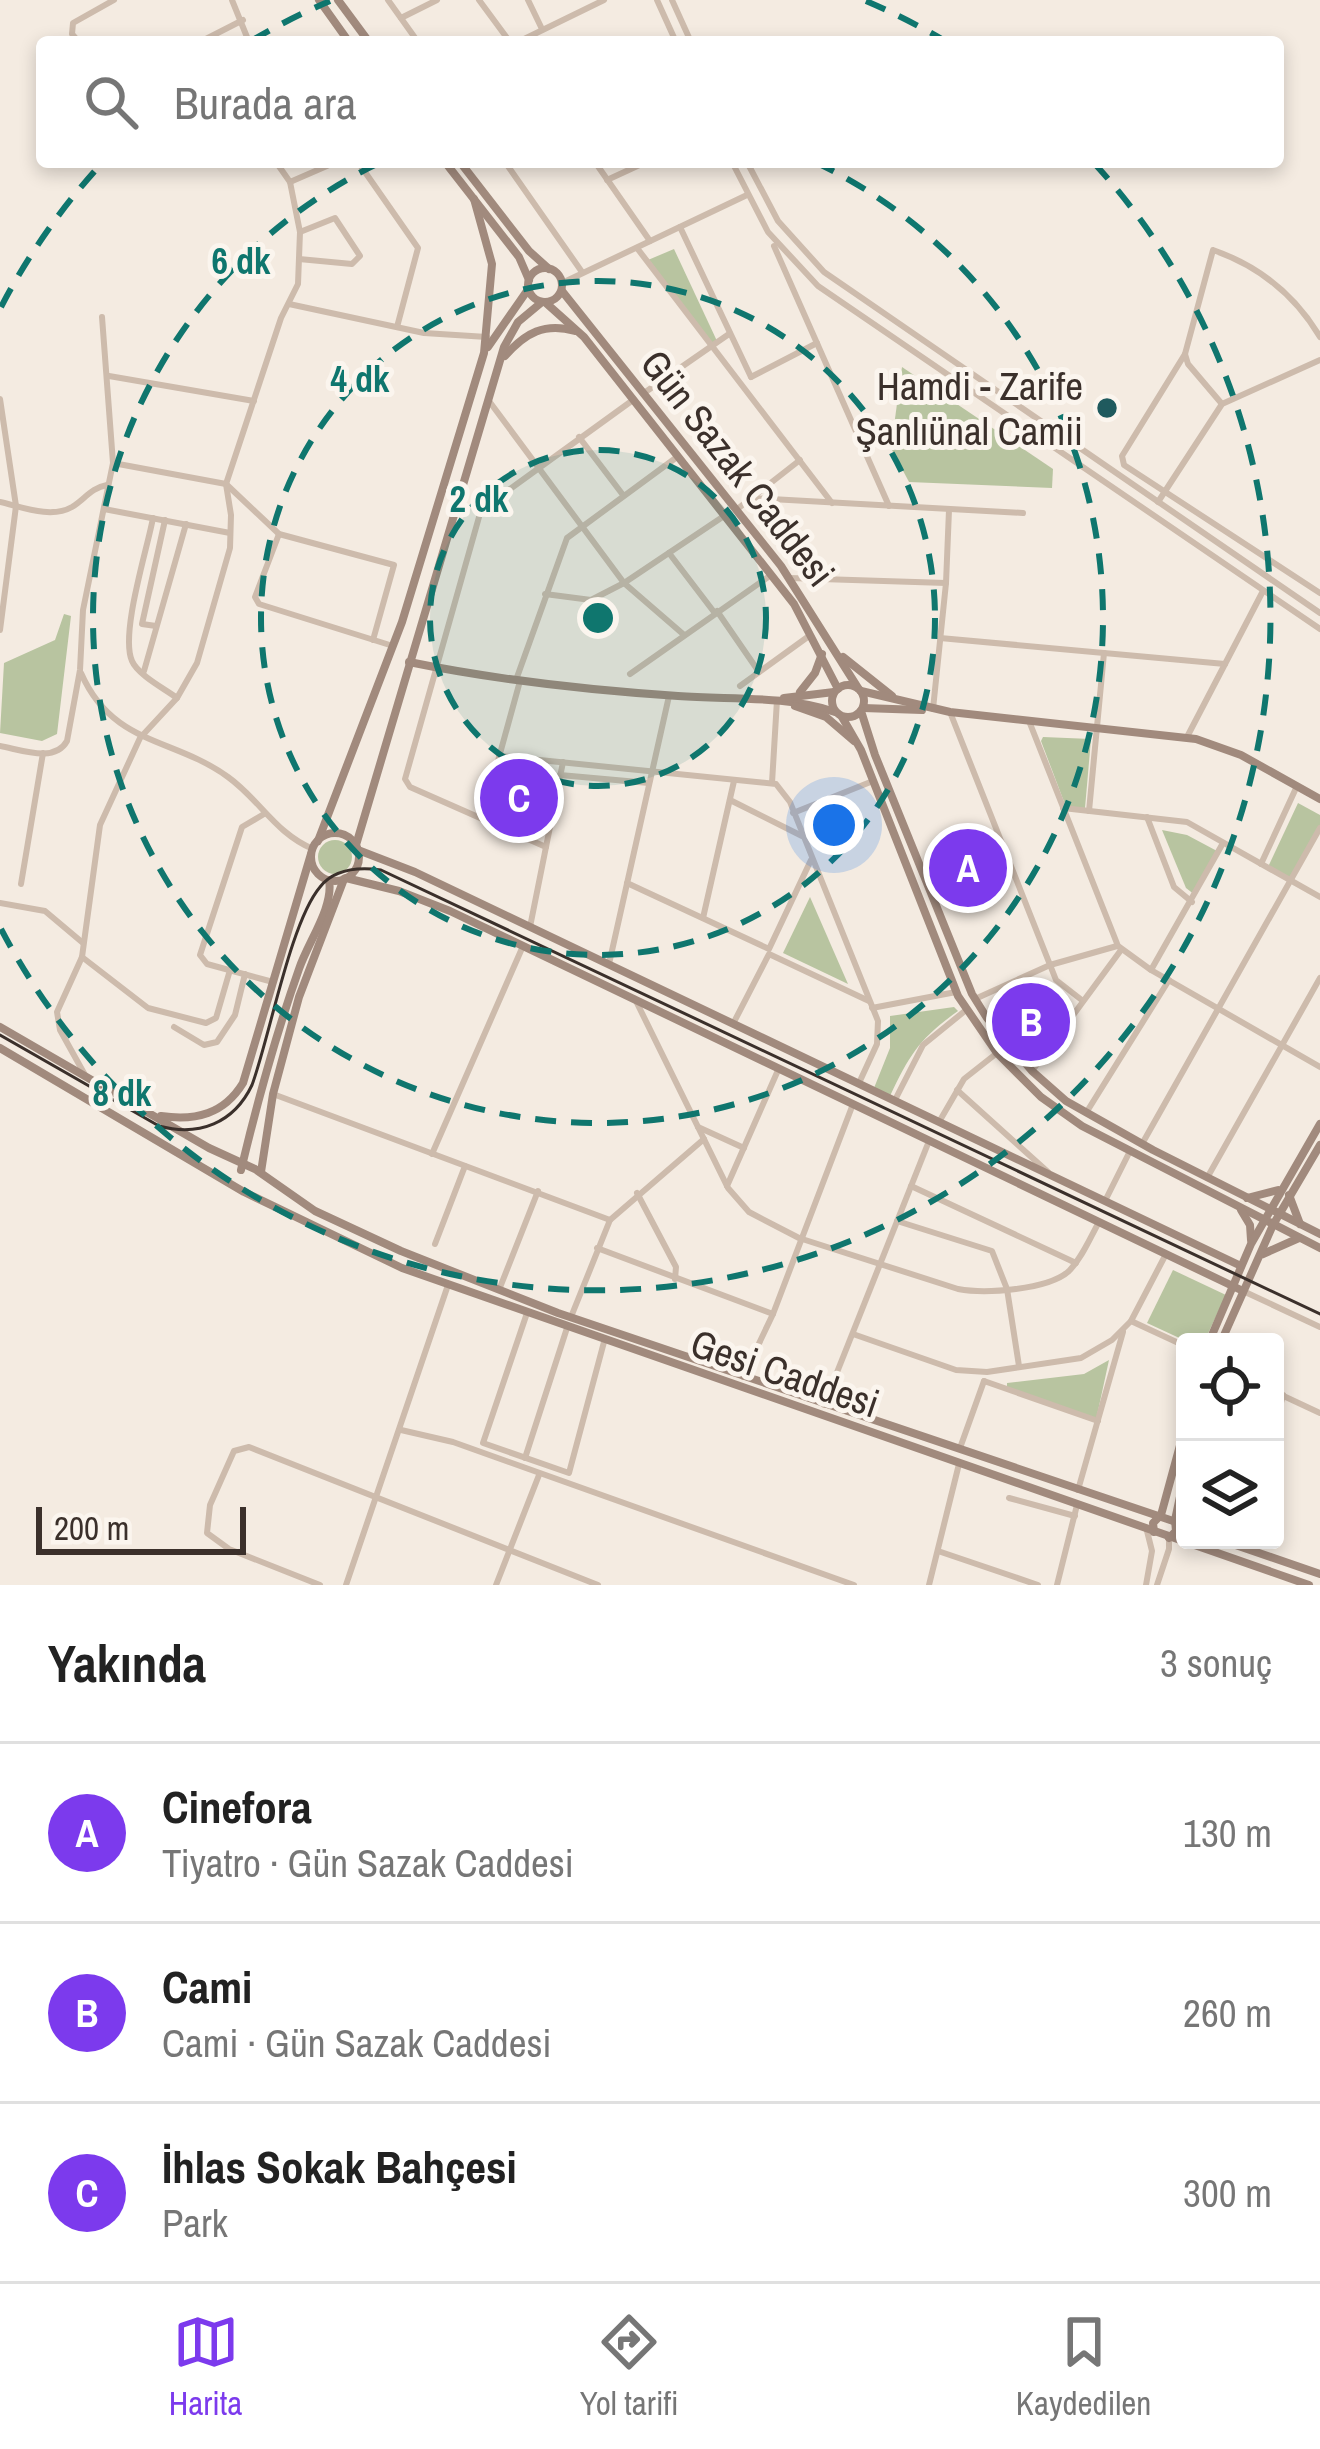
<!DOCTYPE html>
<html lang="tr">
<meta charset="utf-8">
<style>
body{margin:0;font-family:"Archivo Narrow",sans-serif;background:#f6f6f6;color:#222}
.controls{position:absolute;right:36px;bottom:36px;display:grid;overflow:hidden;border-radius:12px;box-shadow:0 6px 18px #0003}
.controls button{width:108px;height:108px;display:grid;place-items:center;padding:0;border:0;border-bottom:3px solid #e0e0e0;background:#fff;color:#222;font:60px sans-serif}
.scale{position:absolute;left:36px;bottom:30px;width:210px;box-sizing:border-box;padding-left:12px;border:6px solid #3b302b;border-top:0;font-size:33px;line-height:42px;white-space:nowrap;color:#3b302b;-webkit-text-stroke:9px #fbf5ee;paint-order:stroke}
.you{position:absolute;left:834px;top:825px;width:42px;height:42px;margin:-30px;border:9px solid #fff;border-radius:50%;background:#1a73e8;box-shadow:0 0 0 18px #1a73e833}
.badge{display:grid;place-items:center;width:78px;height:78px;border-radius:50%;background:#7c3aed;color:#fff;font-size:39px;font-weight:700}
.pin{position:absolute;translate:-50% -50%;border:6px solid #fff;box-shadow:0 3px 12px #0006}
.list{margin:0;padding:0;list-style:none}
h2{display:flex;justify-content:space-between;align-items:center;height:156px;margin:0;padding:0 48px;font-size:51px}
h2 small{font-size:39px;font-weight:400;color:#767676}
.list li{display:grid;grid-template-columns:78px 1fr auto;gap:36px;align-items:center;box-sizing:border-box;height:180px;padding:0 48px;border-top:3px solid #e0e0e0}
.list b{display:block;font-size:45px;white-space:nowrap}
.list p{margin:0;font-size:39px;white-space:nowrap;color:#767676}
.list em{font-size:39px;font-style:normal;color:#767676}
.icon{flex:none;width:66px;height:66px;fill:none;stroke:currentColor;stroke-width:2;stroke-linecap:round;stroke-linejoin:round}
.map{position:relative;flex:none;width:1320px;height:1585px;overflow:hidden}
.search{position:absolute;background:#fff;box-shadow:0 6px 18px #0003;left:36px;right:36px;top:36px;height:132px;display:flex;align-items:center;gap:30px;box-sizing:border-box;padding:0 42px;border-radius:12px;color:#767676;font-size:45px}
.sheet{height:696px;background:#fff}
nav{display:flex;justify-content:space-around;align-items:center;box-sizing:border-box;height:168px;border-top:3px solid #e0e0e0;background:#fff;font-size:33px;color:#767676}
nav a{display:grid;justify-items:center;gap:6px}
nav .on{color:#7c3aed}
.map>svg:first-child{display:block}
.green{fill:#b8c4a0}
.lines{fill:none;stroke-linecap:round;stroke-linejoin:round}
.street{stroke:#cdbbac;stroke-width:6}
.secondary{stroke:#a18a7d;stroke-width:8}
.tram{stroke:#3b302b;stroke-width:3}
.ring{fill:none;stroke:#0f766e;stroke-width:6;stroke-dasharray:21 15}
.poi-dot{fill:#1f5a5e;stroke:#fbf5ee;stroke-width:4.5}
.labels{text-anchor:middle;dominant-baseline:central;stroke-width:10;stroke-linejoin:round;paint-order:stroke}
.poi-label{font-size:39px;fill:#3b302b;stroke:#fbf5ee;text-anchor:end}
.street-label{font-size:39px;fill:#3b302b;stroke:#fbf5ee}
.centre{fill:#0f766e;stroke:#fbf5ee;stroke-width:6}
.ring-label{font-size:36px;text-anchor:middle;font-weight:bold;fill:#0f766e;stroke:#fbf5ee;stroke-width:10;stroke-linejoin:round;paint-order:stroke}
</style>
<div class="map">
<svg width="1320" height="1585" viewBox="0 0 1320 1585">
<rect width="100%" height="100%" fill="#f4ebe1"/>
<g class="green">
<polygon points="674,249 717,341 712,344 648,260"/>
<polygon points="902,367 1053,469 1052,488 909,482 891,448"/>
<polygon points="64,614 71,616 57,734 42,741 0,733 4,663 55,640"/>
<polygon points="1043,737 1091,739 1085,808 1066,807 1041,741"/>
<polygon points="503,774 547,778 533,836 492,817"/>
<polygon points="1298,803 1320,815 1320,825 1289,881 1268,867"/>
<polygon points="1162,830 1187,835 1217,851 1195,895 1186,888"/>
<circle cx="335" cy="857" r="17"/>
<polygon points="810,897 848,984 783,953"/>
<path d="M954,1007L958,1011C920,1038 910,1054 890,1096L874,1088L890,1048V1016Z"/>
<polygon points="1173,1270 1226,1295 1204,1342 1188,1342 1147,1323"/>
<polygon points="1109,1360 1096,1420 1007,1387 1007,1383 1084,1374"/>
</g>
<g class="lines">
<g class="street">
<polyline points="232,0 249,42"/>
<polyline points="388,0 418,42"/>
<polyline points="479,0 510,42"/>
<polyline points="528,0 542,29"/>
<polyline points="657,0 676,42"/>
<polyline points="672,0 691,42"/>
<polyline points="401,18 437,0"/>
<polyline points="79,42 72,34 73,23 114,0"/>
<polyline points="200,42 243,20"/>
<polyline points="518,42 604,0"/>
<polyline points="358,162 418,248 397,327"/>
<polyline points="505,162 582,272"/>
<polyline points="595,162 650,241"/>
<polyline points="732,162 768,232 818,286 1320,629"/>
<polyline points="747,162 778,221 824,272 1320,613"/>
<polyline points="607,180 646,162"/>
<polyline points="290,182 336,162"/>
<polyline points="680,227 751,377"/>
<polyline points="774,246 889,506"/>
<polyline points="637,248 832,503"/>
<polyline points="299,259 352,264 360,256 335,218 300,232"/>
<polyline points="562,283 747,195"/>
<polyline points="289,304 424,333 487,337"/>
<polyline points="1185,354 1122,456 1124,465 1320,593"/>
<polyline points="109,376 254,401"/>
<polyline points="751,377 817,343"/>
<polyline points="644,393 729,334"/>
<polyline points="0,399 16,506 0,630"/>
<polyline points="489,401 624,583 683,634"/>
<path d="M1222,404L1188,364L1185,354L1213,250C1259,266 1295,295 1320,337"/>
<polyline points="579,437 623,495"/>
<polyline points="113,463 226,484 279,534 394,565 373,640"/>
<polyline points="751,498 1023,513"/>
<path d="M0,502C22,507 51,519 72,507C85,499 91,488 107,485"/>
<polyline points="1158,502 1222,404 1320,360"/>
<polyline points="104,509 230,533"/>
<polyline points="736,510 800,460"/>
<path d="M153,518C147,550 120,634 132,661C138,675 165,689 177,698"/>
<polyline points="279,534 255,597 259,604 393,646"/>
<polyline points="669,553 714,612"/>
<polyline points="790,578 946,583"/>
<polyline points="545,594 591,600 624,583 724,516"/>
<polyline points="717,611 759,672"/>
<polyline points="156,626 142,624 165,520"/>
<polyline points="940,638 1225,664"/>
<polyline points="144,671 186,524"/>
<path d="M81,673C113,746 173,737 228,777C260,800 275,833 313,849"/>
<polyline points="630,674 771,575"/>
<polyline points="516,680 567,538 677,457"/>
<polyline points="740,686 809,636"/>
<polyline points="933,709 946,583 949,510"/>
<polyline points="950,712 1056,980 1083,1001"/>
<polyline points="1029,721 1118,946 1151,970 1320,1067"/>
<polyline points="1187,737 1263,591"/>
<path d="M0,746C22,750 55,763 67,741L80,670L83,610L113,463L102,317"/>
<polyline points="500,756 776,784 790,802 878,1021 877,1044 859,1083"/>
<polyline points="560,775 649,783"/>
<polyline points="772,783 777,700"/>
<polyline points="730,800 802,836"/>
<polyline points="1063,808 1187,822 1320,897"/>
<polyline points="1089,811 1104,653"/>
<polyline points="793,813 873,781"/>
<polyline points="264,814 242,827 200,955 207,964 273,982"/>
<polyline points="1147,817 1174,887 1192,902"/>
<polyline points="482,819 520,681"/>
<polyline points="546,847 410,787 405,779 481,510 633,400"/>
<polyline points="1261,864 1297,786"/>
<polyline points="627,883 769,949 811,860"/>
<polyline points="21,884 43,753"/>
<polyline points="0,903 45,911 83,943"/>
<polyline points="703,918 734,781"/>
<polyline points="530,927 563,762"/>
<polyline points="82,957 148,1008 206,1023 216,1018 230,970"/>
<polyline points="609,964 669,696"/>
<polyline points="1151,970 1223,843"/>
<path d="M635,999L728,1188L749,1212L799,1238L958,1289C985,1294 1048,1290 1069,1271C1082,1258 1090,1238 1099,1222"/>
<polyline points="975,999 1050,965 1117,946"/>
<polyline points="872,1008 956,992"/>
<polyline points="733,1024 769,954 869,1001"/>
<polyline points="174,1027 204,1045 217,1042 235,1015 245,974"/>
<polyline points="1032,1071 1121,950"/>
<polyline points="85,1075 60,1030 57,1012 82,957 100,825 140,738 177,698 197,663 230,548 231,515 226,484 281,318 298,284 300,232 290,182 276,162"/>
<polyline points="957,1090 1048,1172"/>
<polyline points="273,1094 610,1220 571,1317"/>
<polyline points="895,1100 923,1045 966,1010"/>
<polyline points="1086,1113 1169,980"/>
<polyline points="939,1122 964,1079 997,1053"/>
<polyline points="698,1127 744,1148"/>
<polyline points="1142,1144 1320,828"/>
<polyline points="432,1154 523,946"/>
<polyline points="1207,1178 1320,978"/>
<polyline points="727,1186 779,1068"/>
<polyline points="911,1186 1076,1263"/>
<polyline points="637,1193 676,1267 675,1279"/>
<polyline points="1105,1201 1130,1151"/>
<polyline points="610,1220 704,1139"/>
<polyline points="897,1221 992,1251 1007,1289 1019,1366"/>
<polyline points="435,1244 465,1166"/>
<polyline points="597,1248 773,1314"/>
<polyline points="499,1290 538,1191"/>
<polyline points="1243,1291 1320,1327"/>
<polyline points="527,1313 483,1443 569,1473 604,1342"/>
<polyline points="1131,1321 1185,1346"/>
<polyline points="853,1334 956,1370 987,1372 1081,1358 1112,1340 1131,1321 1166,1254"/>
<polyline points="743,1377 773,1314 853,1104"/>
<polyline points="984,1381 1098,1421"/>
<polyline points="1275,1392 1320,1413"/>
<polyline points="824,1405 929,1141"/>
<polyline points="1275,1426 1283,1395"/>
<polyline points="401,1430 453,1442 854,1585"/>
<polyline points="960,1448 984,1381"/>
<polyline points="525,1458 567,1328"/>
<polyline points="1078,1490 1123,1332"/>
<polyline points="1009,1498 1075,1516"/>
<polyline points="938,1551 1038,1585"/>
<polyline points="320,1585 229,1549 207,1533 210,1505 234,1451 249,1447 598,1585"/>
<polyline points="346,1585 448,1285"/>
<polyline points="496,1585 539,1475"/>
<polyline points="929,1585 959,1464"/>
<polyline points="1057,1585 1077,1505"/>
<polyline points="1146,1585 1152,1551 1147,1531"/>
<polyline points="1157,1585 1169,1549 1169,1538"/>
</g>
<g class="secondary">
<polyline points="319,0 349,42"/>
<polyline points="338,0 369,42"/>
<polyline points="445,162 519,257 529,280"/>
<polyline points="460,162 529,251 549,269"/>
<circle cx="545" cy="285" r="17"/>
<polyline points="562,291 781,566 858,688"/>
<polyline points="546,303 584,337 794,604 838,689"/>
<polyline points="488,347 529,288"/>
<path d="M505,356C525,333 545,322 575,331"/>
<polyline points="843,657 892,696"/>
<path d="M409,662C497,680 588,690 678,696C730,700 785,695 835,712"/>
<circle cx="848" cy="701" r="16"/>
<polyline points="861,691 950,712 1196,739 1241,755 1320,799"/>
<polyline points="800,692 815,673 822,654"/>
<polyline points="784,698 834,692"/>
<polyline points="795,706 826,717 854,741"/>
<polyline points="863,708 922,710"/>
<polyline points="861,711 875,755 972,994 987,1018 1032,1071 1066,1101 1153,1150 1320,1234"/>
<polyline points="842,717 861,750 958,996 997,1053 1041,1097 1082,1126 1320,1248"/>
<circle cx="335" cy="857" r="24"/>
<polyline points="318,841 402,622 484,353 492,264 474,199"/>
<polyline points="356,845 504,347 518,322 542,302"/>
<polyline points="358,850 415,872 1241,1266"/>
<polyline points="346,878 399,891 450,911 1243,1291"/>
<polyline points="0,1027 209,1148 255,1169 315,1211 401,1251 558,1313 1185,1525"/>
<polyline points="0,1048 244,1192 402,1268 1309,1585"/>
<path d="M161,1116C196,1121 224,1114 243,1083L311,854"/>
<path d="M241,1170C257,1103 276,1034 299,969C308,942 334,907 329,880"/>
<polyline points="261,1172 273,1094 299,997 344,879"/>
<polyline points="1289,1195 1300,1224"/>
<polyline points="1247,1198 1278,1190"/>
<polyline points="1241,1210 1250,1225 1251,1240"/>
<polyline points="1263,1254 1299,1238"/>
<polyline points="1209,1342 1251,1244 1320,1124"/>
<polyline points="1221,1342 1273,1225 1320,1145"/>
<polyline points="1154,1532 1153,1523 1161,1515 1185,1427"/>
<polyline points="1169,1538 1176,1531 1175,1520 1185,1473"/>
<polyline points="1221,1540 1320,1574"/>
</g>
<path class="tram" d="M0,1035L159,1126C199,1137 234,1123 252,1085C270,1036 290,923 320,887C335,868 359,867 381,870L1320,1314"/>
</g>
<circle cx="598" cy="618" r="168" fill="#0f766e" fill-opacity=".12"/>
<g class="ring">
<circle cx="598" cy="618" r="168"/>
<circle cx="598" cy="618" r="337"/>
<path d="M815 162A505 505 0 1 1 381 162"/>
<path d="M1 307A673 673 0 0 1 102 163M251 41A673 673 0 0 1 330 1M866 1A673 673 0 0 1 945 41M1094 163A673 673 0 1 1 1 929"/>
</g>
<circle class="poi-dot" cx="1107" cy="408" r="12"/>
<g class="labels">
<g class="poi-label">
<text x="1083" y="386">Hamdi - Zarife<tspan x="1083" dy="45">Şanlıünal Camii</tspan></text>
</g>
<g class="street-label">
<text transform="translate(738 468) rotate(52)">Gün Sazak Caddesi</text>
<text transform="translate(785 1373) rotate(19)">Gesi Caddesi</text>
</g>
</g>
<circle cx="598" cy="618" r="18" class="centre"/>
<g class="ring-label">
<text x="241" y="274">6 dk</text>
<text x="360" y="392">4 dk</text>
<text x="479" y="512">2 dk</text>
<text x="122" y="1106">8 dk</text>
</g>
</svg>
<div class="controls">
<button><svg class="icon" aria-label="locate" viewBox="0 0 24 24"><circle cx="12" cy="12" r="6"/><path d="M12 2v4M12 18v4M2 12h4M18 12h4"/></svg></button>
<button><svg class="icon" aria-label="layers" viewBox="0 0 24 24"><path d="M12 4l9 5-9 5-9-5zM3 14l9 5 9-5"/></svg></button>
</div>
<div class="scale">200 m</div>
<div class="you"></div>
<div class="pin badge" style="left:968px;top:868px">A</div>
<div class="pin badge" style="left:1031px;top:1022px">B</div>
<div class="pin badge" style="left:519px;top:798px">C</div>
<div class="search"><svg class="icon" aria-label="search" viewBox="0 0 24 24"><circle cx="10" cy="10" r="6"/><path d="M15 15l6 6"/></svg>Burada ara</div>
</div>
<section class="sheet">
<h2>Yakında<small>3 sonuç</small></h2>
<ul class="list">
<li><span class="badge">A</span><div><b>Cinefora</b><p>Tiyatro · Gün Sazak Caddesi</p></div><em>130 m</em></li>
<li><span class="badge">B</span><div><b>Cami</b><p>Cami · Gün Sazak Caddesi</p></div><em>260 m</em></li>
<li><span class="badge">C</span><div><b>İhlas Sokak Bahçesi</b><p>Park</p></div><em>300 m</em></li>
</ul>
</section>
<nav>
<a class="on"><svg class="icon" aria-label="map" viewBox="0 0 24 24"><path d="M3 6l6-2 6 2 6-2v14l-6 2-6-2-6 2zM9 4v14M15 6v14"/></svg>Harita</a>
<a><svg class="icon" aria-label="directions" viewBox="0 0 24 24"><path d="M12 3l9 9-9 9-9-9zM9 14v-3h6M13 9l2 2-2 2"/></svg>Yol tarifi</a>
<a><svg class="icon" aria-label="saved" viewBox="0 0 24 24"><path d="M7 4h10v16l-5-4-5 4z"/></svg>Kaydedilen</a>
</nav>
